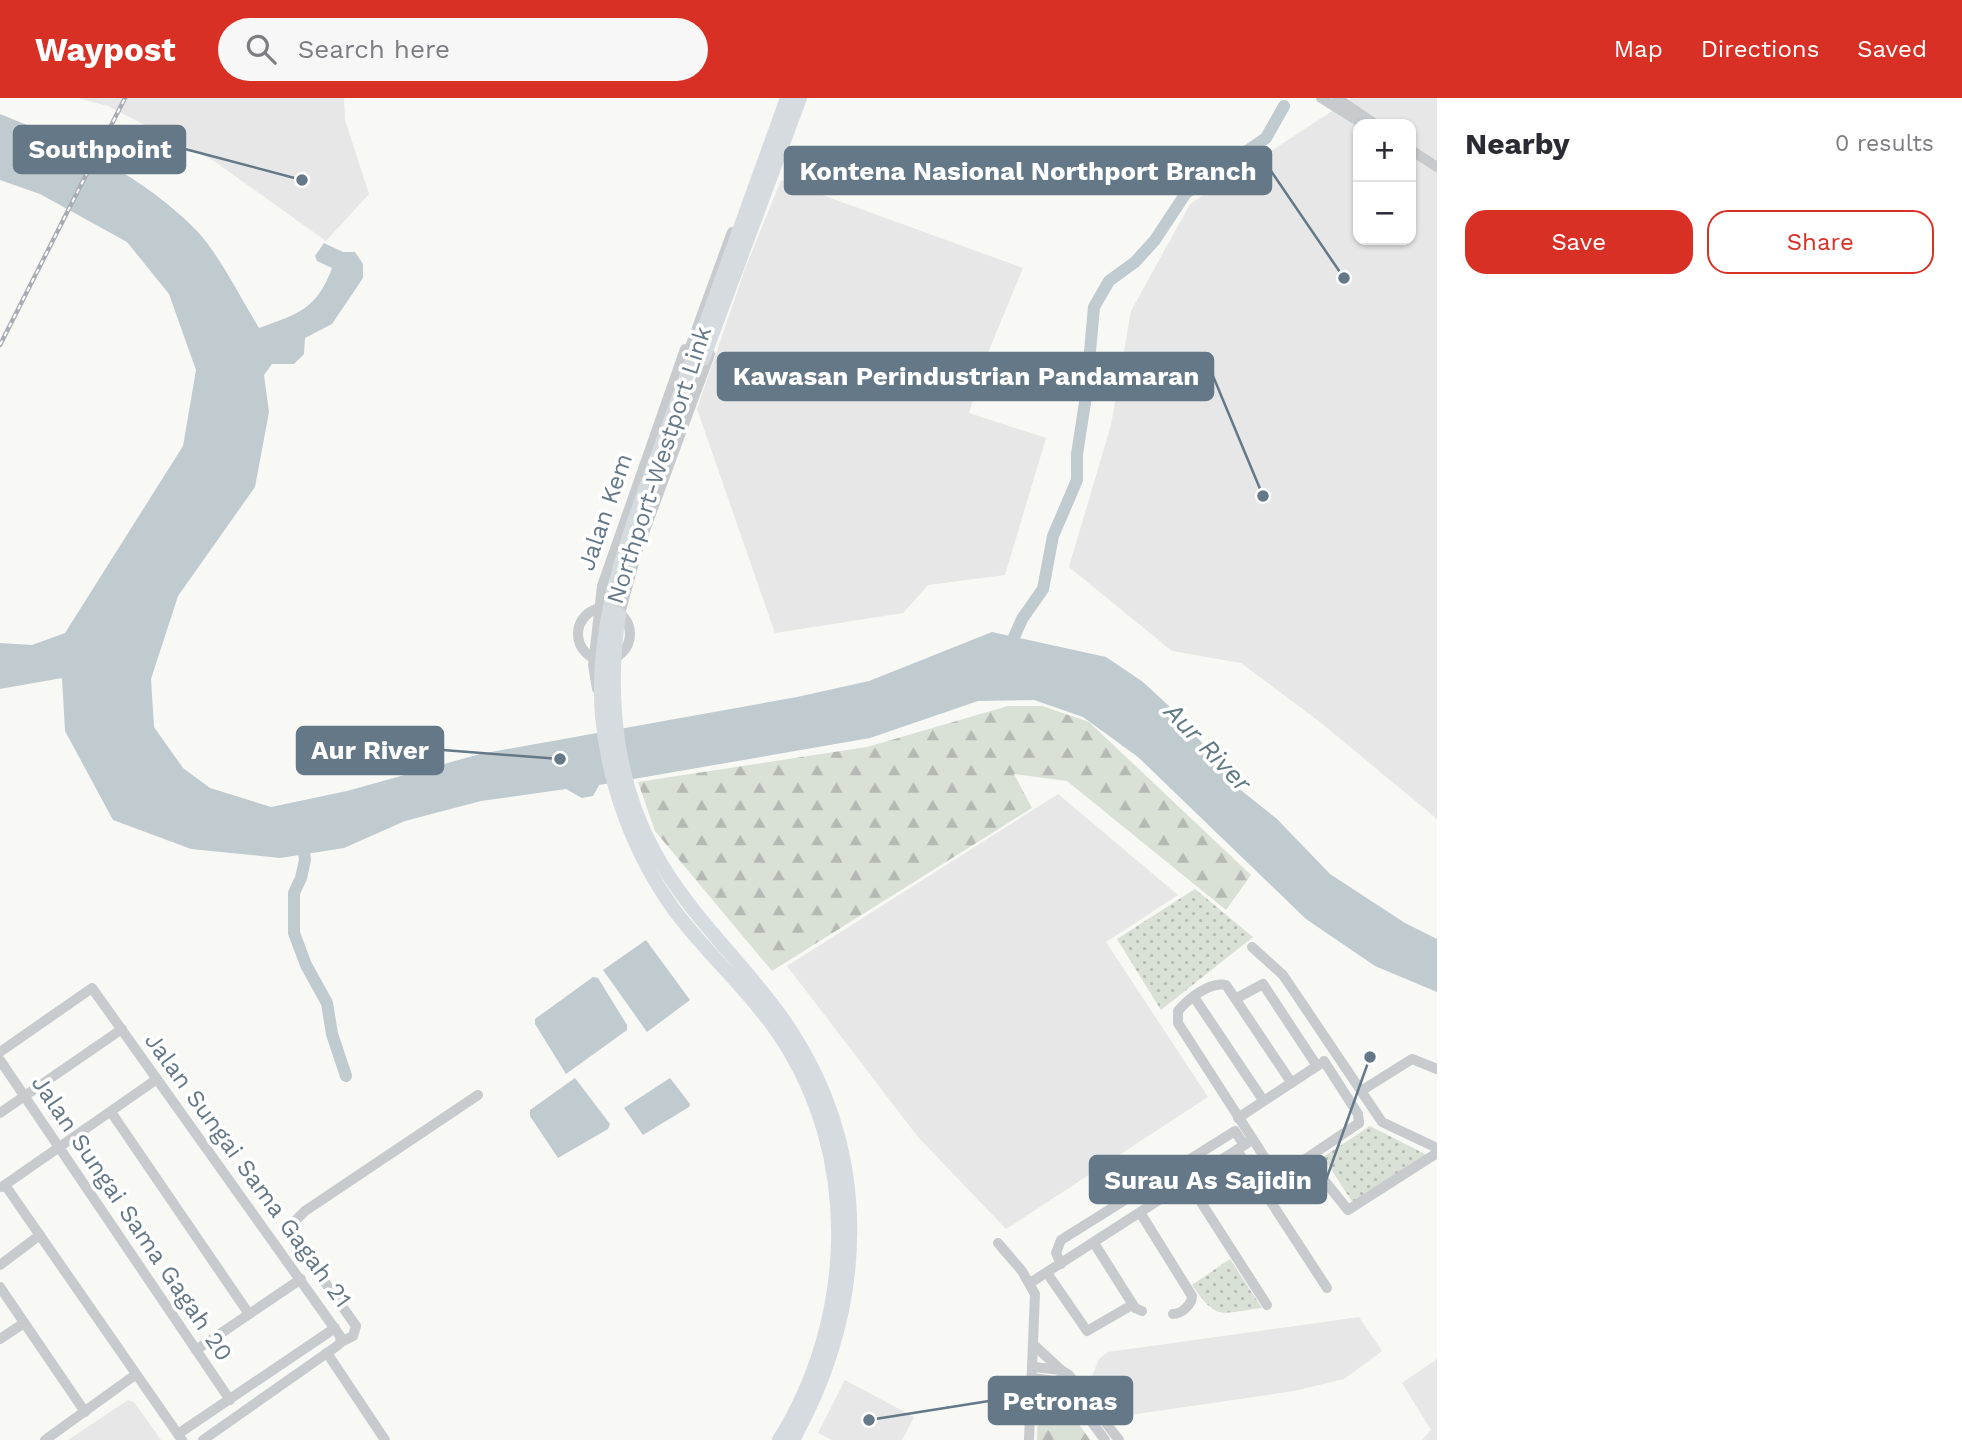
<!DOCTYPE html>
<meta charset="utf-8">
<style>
body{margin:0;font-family:"Work Sans",sans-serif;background:#f7f7f7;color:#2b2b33}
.controls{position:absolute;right:21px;top:21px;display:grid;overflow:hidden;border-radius:14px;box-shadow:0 2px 5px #0004}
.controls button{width:63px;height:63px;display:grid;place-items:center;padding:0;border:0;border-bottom:2px solid #e1e1e2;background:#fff;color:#2b2b33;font:35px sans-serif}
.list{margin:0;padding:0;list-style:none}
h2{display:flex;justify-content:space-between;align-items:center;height:91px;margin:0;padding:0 28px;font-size:30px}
h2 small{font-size:23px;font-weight:400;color:#7c7c81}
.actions{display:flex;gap:14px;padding:21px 28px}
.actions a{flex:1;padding:16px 0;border:2px solid #d93025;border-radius:21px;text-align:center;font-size:24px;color:#d93025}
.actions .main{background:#d93025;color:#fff}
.icon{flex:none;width:38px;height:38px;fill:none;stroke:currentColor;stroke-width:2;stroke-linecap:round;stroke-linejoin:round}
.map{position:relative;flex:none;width:1437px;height:1342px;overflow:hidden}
header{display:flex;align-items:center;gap:42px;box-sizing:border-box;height:98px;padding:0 35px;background:#d93025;color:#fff}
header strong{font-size:33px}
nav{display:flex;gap:38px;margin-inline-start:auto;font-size:24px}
.search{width:490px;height:63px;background:#f7f7f7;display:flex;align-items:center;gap:18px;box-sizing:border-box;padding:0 24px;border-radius:38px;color:#7c7c81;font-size:26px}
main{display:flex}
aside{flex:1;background:#fff}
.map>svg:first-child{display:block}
.built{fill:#e6e7e6;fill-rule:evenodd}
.grass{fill:url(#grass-dots)}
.forest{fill:url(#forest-firs)}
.water{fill:#c0cbd0}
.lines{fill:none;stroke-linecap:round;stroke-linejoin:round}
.river{stroke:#c0cbd0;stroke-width:12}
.minor{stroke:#c7cbce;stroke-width:10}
.major{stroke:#d6dbdf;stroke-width:14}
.rail-casing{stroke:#a7adb3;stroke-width:4.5}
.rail{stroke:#fff;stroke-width:2;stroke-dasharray:5;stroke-linecap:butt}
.labels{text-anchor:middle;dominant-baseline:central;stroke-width:7;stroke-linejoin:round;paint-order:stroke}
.street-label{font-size:24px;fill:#647888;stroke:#fff}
.water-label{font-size:26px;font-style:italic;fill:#607a83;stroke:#fff}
.leader{fill:none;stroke:#647888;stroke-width:2.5}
.callout-dot{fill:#647888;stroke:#fff;stroke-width:2.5}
.callout{fill:#647888;stroke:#647888;stroke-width:2.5}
.callout-label{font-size:26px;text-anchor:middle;font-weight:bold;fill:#fff}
</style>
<header>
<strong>Waypost</strong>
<div class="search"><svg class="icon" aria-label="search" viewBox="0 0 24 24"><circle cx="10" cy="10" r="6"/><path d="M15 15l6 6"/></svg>Search here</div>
<nav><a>Map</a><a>Directions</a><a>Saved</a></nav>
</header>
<main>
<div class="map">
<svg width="1437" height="1342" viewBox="0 0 1437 1342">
<defs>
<pattern id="grass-dots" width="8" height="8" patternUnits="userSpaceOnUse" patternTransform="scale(1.75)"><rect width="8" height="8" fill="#d9e0d5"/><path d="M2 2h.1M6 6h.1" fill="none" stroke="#b4bab3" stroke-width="1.8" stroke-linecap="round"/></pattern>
<pattern id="forest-firs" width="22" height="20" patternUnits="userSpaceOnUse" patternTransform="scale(1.75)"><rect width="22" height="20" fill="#d9e0d5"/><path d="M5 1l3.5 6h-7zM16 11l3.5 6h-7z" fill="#b4bab3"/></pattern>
</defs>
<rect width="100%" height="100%" fill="#f8f8f5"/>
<g class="built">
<polygon points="78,0 344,0 345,22 369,96 326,143 214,63 108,8"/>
<path d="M1352,0H1437V721L1320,624L1241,565L1172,553L1069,469L1111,327L1131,213L1190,106ZM1358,26H1411V142H1358Z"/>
<polygon points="781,82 1023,170 985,262 969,315 1046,340 1005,477 928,487 903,515 775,535 697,311 745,171"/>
<polygon points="1058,696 1178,797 1106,844 1208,999 1006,1131 918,1039 787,868"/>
<polygon points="1359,1219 1382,1253 1344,1281 1294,1293 1116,1319 1092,1278 1099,1261 1108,1254"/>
<polygon points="1437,1261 1437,1342 1422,1342 1431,1332 1402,1285"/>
<polygon points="845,1282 914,1319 902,1342 832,1342 818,1335"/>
<polygon points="128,1302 134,1304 161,1342 68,1342"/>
</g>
<g class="grass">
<polygon points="1195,791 1253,839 1161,912 1117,841"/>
<polygon points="1370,1028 1427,1057 1353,1105 1323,1059"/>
<path d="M1230,1161L1262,1210C1219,1215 1218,1224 1192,1187Z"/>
</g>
<g class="forest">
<polygon points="1008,608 1042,608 1089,624 1251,777 1226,812 1067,683 1014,676 1032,710 772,873 655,733 638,684 867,649"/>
<path d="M1055,1292L1090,1342H1037C1038,1320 1036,1305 1055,1292Z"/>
</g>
<g class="water">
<path d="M0,16C72,45 143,77 198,134C219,157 242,202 259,230C298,216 317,211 332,170L317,163L315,158L324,145L343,154H355L363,166V180L332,226L305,240L304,256L294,266H272L264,277L269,314L255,389L178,498L151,581L154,629L183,670L210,690L271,709L347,693L480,656L797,599L869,583L992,534L1106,559L1143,584L1183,621L1237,689L1277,721L1330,776L1405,825L1437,841V894L1375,868L1306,821L1138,659L1083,619L1034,602L978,603L870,640L599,687L593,698L582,700L566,691L481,703L405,723L344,750L280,760L191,751L113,722L65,633L62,580L0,591V545L32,547L65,535L183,348L196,272L169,196L127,144L40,96L0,82Z"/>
<polygon points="646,842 690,902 647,934 603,872"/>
<polygon points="593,879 598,880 627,927 627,932 566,976 535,926 535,921"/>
<polygon points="575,980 610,1026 608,1031 558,1060 530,1018 530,1012"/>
<polygon points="670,980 690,1006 689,1009 643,1037 624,1010"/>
</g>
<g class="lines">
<g class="river">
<polyline points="1008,553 1022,521 1043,491 1053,438 1077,382 1077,356 1086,298 1094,209 1109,183 1135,164 1155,142 1186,95 1266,40 1284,8"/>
<polyline points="302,740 305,762 301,780 294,795 294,835 306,867 327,905 332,936 346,978"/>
</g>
<g class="minor">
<polyline points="1321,0 1363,26"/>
<polyline points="1337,0 1375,26"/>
<polyline points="1411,52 1437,69"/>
<polyline points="686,260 732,134"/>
<circle cx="604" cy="536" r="26"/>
<polyline points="620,516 637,454 710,256"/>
<polyline points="597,591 593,567 602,488 685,251"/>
<polyline points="1252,849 1283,877 1382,1024 1437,1050"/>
<polyline points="1194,899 1263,1002"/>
<polyline points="1237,900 1263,886 1317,968"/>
<polyline points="0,954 92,890 340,1238 341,1244 337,1248 203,1342"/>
<polyline points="0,962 230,1302"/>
<path d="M1291,984L1226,887C1210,883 1188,901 1178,913V925L1274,1074L1288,1073L1359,1025L1358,1016L1324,963"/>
<polyline points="1361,993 1412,961 1437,971"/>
<polyline points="111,1014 249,1216"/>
<polyline points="0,1015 122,931"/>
<polyline points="1238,1020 1320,966"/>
<polyline points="1237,1052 1327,1190"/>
<polyline points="1188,1084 1267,1207"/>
<polyline points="5,1087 182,1342"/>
<polyline points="2,1089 157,981"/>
<polyline points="1268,1097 1306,1073 1315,1071 1348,1112 1437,1055"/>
<path d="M1141,1116L1192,1198C1192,1207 1181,1216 1173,1216"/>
<polyline points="998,1145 1022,1173 1035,1196 1029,1342"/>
<polyline points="1094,1145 1135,1210 1142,1213"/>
<polyline points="1061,1166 1056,1155 1061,1142 1235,1033 1244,1047"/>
<polyline points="0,1167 40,1137"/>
<polyline points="1047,1175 1087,1233 1132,1207"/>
<polyline points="1030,1185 1252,1042"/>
<polyline points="0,1189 85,1314"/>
<polyline points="0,1241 24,1225"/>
<polyline points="341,1244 353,1238 356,1228 295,1142 290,1128 305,1113 478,997"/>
<polyline points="1034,1247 1061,1272"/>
<polyline points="196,1252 301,1181"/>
<polyline points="327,1255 385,1342"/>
<polyline points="1034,1269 1061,1272 1069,1277 1119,1342"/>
<polyline points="1033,1280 1062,1284 1105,1342"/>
<polyline points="1032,1300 1058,1282"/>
<polyline points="178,1336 335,1230"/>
<polyline points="45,1342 135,1277"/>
</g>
<g class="major">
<polyline points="703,261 800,0"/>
<path d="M619,516C607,595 615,682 654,753C688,816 742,863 783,921C874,1052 868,1206 793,1342"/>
<path d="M779,1342C855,1220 861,1057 778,935C748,891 707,856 675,813C634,757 608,686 602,618C593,514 639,411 673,315C711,210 750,105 787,0"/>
</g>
<defs>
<polyline id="rail" points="0,247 125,0"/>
</defs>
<use href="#rail" class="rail-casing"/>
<use href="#rail" class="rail"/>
</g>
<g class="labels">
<g class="street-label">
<text transform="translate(659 367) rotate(-72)">Northport-Westport Link</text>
<text transform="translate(605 414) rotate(-71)">Jalan Kem</text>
<text transform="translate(248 1072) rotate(54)">Jalan Sungai Sama Gagah 21</text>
<text transform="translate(132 1120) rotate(56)">Jalan Sungai Sama Gagah 20</text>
</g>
<g class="water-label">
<text transform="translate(1208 649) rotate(46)">Aur River</text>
</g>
</g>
<path class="leader" d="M302 82L185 51M1344 180L1271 73M1263 398L1213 278M560 661L443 652M1370 959L1326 1082M869 1322L989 1303"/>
<g class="callout-dot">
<circle cx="302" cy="82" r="7"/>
<circle cx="1344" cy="180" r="7"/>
<circle cx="1263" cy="398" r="7"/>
<circle cx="560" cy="661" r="7"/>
<circle cx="1370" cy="959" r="7"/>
<circle cx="869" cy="1322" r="7"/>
</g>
<g class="callout">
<rect x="14" y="28" width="171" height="47" rx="7"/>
<rect x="785" y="49" width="486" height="47" rx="7"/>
<rect x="718" y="255" width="495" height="47" rx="7"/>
<rect x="297" y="629" width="146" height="47" rx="7"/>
<rect x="1090" y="1058" width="236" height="47" rx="7"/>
<rect x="989" y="1279" width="143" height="47" rx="7"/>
</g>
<g class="callout-label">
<text x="100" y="60">Southpoint</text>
<text x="1028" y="82">Kontena Nasional Northport Branch</text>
<text x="966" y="287">Kawasan Perindustrian Pandamaran</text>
<text x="370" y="661">Aur River</text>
<text x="1208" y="1091">Surau As Sajidin</text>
<text x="1060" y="1312">Petronas</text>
</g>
</svg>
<div class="controls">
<button>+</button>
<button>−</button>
</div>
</div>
<aside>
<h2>Nearby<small>0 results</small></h2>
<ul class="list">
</ul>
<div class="actions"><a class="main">Save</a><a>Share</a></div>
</aside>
</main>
